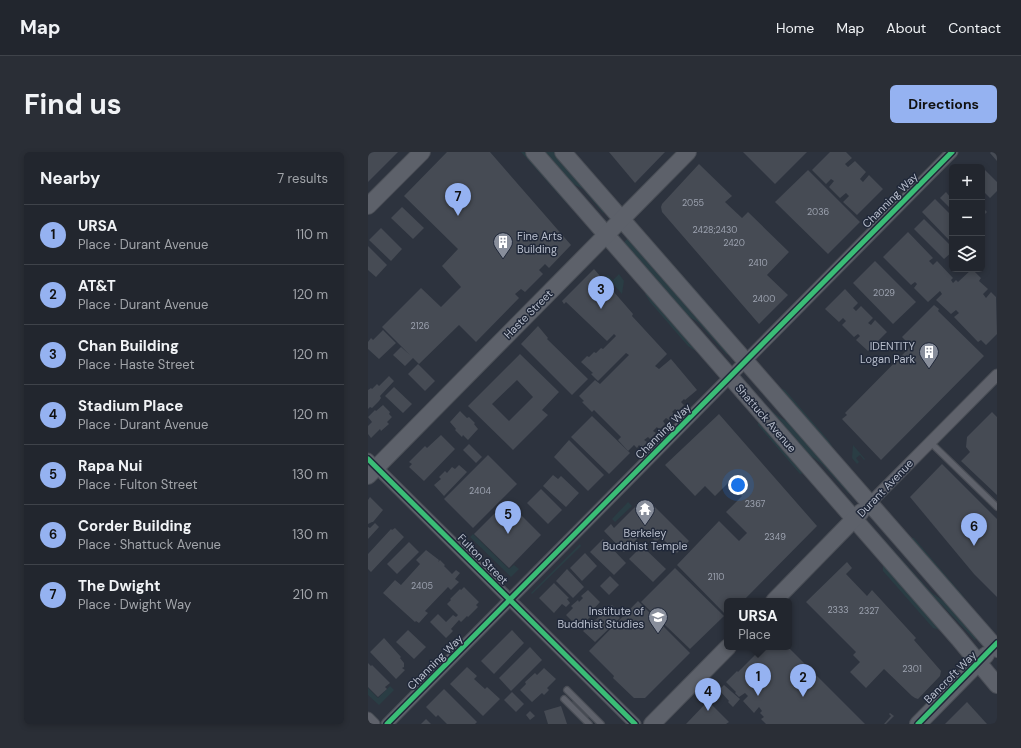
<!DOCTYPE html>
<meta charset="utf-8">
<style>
body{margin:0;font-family:"DM Sans",sans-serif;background:#2a2e36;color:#f1f3f6}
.controls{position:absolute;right:12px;top:12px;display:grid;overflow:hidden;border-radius:6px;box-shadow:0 2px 6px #0003}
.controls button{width:36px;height:36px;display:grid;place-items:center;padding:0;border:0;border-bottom:1px solid #3f434a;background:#22262e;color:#f1f3f6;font:20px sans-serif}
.you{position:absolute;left:370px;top:333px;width:14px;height:14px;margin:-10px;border:3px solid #fff;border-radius:50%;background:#1a73e8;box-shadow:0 0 0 6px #1a73e833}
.badge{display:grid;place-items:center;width:26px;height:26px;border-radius:50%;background:#95b2f1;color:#111;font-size:13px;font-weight:700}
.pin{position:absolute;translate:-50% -33px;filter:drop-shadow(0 1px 2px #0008)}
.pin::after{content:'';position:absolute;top:21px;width:14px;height:12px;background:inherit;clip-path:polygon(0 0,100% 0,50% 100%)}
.popup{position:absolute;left:356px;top:446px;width:68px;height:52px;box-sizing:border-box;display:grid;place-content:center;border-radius:6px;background:#22262e;filter:drop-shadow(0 1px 3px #0005);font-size:13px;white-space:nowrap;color:#a2a5aa}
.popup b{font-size:15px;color:#f1f3f6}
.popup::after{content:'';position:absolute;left:50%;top:100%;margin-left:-8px;border:8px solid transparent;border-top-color:#22262e}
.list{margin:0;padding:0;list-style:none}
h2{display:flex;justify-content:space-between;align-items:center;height:52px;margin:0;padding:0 16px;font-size:17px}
h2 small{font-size:13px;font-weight:400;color:#a2a5aa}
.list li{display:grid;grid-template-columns:26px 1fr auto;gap:12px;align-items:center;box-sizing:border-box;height:60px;padding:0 16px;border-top:1px solid #3f434a}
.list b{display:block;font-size:15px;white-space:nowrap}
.list p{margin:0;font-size:13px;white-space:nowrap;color:#a2a5aa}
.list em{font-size:13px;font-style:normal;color:#a2a5aa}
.icon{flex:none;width:22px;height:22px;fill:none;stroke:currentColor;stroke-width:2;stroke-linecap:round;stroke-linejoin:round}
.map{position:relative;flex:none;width:629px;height:572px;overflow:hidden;border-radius:6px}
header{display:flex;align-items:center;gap:24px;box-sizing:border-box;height:56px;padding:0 20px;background:#22262e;border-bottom:1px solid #3f434a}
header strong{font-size:19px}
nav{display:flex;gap:22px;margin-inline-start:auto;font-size:14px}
.intro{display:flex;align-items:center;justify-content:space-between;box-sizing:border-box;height:96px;padding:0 24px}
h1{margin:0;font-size:28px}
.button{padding:10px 18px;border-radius:6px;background:#95b2f1;color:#111;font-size:14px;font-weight:700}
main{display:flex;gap:24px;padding:0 24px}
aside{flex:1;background:#22262e;border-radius:6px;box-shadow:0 2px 6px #0003}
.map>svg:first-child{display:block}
.green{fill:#2a3d44}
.building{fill:#464b54;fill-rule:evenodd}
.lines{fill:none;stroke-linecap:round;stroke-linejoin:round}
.lane-casing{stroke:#4a4e56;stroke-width:8}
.street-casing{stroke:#4a4e56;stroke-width:13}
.secondary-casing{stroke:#4a4e56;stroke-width:18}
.lane{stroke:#5f626b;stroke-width:5.5}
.street{stroke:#5f626b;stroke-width:11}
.secondary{stroke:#5d616a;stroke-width:16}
.cycleway-casing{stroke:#202839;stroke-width:8}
.cycleway{stroke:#3abd76;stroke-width:5}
.labels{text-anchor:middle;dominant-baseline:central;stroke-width:3;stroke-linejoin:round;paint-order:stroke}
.number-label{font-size:9px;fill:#9ca2af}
.street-label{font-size:11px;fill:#b9bfcd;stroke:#202839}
.poi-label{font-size:11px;fill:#b9bfcd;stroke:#202839;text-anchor:end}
</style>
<header>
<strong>Map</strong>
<nav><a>Home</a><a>Map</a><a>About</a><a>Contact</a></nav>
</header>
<div class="intro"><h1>Find us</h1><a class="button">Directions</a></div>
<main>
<aside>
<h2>Nearby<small>7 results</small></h2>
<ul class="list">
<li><span class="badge">1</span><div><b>URSA</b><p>Place · Durant Avenue</p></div><em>110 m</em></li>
<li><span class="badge">2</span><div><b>AT&amp;T</b><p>Place · Durant Avenue</p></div><em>120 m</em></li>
<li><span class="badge">3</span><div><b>Chan Building</b><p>Place · Haste Street</p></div><em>120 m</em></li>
<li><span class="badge">4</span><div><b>Stadium Place</b><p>Place · Durant Avenue</p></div><em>120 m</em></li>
<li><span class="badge">5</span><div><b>Rapa Nui</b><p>Place · Fulton Street</p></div><em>130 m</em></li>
<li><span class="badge">6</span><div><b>Corder Building</b><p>Place · Shattuck Avenue</p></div><em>130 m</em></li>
<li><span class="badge">7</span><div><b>The Dwight</b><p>Place · Dwight Way</p></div><em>210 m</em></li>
</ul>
</aside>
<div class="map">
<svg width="629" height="572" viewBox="0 0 629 572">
<rect width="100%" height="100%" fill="#2d333e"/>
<g class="green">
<polygon points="153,0 157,0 201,52 200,53"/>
<polygon points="175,0 187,0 238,58 235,61 215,37 201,30"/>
<polygon points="261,85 361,200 359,203 330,170 315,161 255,91"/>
<polygon points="292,98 352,166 354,171 290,99"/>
<polygon points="251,122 256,129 254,142 238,124 240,123 245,128"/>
<polygon points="278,141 327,197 326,198 320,194 282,150 277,142"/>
<path d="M380,232C393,247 404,263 422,271L482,340L480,341L454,312L435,298L378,234Z"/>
<polygon points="412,236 417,238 460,288 464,294 461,295"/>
<polygon points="390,268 436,321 432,322 390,273"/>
<polygon points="485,293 497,307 496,308 492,303 488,306 491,310 489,312 484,306"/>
<polygon points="260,350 264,354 247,370 244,367"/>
<polygon points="508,379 564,441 581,453 610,486 607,488 574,453 563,445 506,380"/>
<polygon points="105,382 141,417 146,413 151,417 143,425 102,385"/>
<polygon points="541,385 546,386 596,445 598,451"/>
<polygon points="212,392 213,394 164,442 163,441"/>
<polygon points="515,414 518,414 572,473 572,478 565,476 515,419"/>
<polygon points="22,534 26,538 11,553 0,543 0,536 10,546"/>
</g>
<g class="building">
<polygon points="0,0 30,0 0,30"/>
<polygon points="79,0 122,0 203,93 181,116 177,112 171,118 175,122 157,140 153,137 147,142 151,146 108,190 91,173 51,212 45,206 37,214 25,203 33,195 42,203 14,175 53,136 73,155 93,135 74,114 90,97 36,44"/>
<polygon points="241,0 297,0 267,31"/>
<polygon points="375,0 439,0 407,32"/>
<polygon points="462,0 478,0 484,6 477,12 480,15 487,9 498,20 492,27 495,30 501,23 515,37 489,63 475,50 481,44 478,41 472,46 461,35 466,29 463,27 458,32 444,18"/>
<polygon points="623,0 629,0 629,9 622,1"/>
<polygon points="331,12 364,44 357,50 374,66 380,60 421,100 399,123 420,143 391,172 294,60 293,55 294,52"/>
<polygon points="611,12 629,30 629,39 622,46 614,38 614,15 607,15"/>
<polygon points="440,18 492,70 460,102 407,50"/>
<polygon points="578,40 584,47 584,58 572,46"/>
<polygon points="567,47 584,64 584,87 582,89 554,60"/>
<polygon points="34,55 56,76 45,87 23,66"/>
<polygon points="614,55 619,60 614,65"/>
<polygon points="556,67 584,95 584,100 576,107 546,77"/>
<polygon points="13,76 34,97 23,109 1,88"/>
<polygon points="540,80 565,106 561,109 565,113 569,109 585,126 583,128 585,131 588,128 590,130 604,117 613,126 611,129 620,137 615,142 618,146 623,140 628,145 629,182 618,193 613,188 610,190 586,165 591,161 588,158 583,162 568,148 574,142 572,139 560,150 546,136 549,132 547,130 543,133 515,105"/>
<polygon points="0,94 19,113 8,125 0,118"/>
<polygon points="507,109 548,150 525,172 485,131"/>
<polygon points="226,117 265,162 264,164 299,202 287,214 291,217 303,207 329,238 317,248 316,247 313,250 316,253 310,259 307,257 304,260 307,262 301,268 298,266 295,269 297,272 291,278 289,275 285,279 288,281 282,287 280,285 276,288 279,290 274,296 271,293 269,296 266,293 260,299 250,288 253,285 226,258 224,260 214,250 216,249 211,244 227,228 232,232 261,203 258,201 230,229 223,222 225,221 213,210 219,204 221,205 226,200 228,201 233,196 235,197 248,184 246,182 239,189 198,150 196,152 194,149"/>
<polygon points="477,137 490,151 485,156 488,159 493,154 505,166 500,171 503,173 507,168 519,180 500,199 488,188 492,184 490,182 486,185 474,173 478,169 475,166 471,170 457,157"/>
<polygon points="566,153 571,157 570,159 616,204 513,308 474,267 479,263 477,261 543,194 534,185"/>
<polygon points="170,174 180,186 179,187 220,227 204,243 153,192"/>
<polygon points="15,178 28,191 11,207 0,197 0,190 3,186 5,188"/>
<path d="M152,202L191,240L174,258L180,263L145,298L100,254ZM149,228L165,245L141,269L124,252Z"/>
<polygon points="50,212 67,229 57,239 40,222"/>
<polygon points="21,224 26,229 12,244 13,246 11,249 4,256 2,255 0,257 0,238 3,236 4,237 9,232 11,234"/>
<polygon points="26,235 44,252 35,261 17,244"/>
<polygon points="15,253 22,260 21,262 24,265 19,270 21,272 13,279 12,277 3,286 0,282 0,274 4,270 0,265 7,258 8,259"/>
<polygon points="92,259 99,266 101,265 107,271 106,272 110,277 100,288 95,283 94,285 87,278 88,277 82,270"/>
<polygon points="624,260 629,265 629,343 593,309 602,300 598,295 599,285"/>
<polygon points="351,262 449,374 375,449 359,449 359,464 309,413 351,369 371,389 379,381 358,360 374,344 361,330 347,344 337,334 327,344 297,313"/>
<polygon points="224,264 262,301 241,322 203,285"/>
<polygon points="73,283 87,297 56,329 41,315 44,312 41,310 57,294 59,296"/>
<polygon points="201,288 236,323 220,339 186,305"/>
<polygon points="101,292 114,305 108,311 95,298"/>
<polygon points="120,303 149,332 105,376 76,347"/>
<polygon points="574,312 629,367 629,445 606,422 542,345"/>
<polygon points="91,313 99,320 76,344 66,333 73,327 71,325 77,319 79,321 84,315 87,317"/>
<polygon points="185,323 190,327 193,324 211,341 198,355 175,334"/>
<polygon points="173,337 194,358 180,372 159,351"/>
<polygon points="2,345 15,358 5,370 4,370 0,372 0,348"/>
<polygon points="139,349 173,383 141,416 106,382"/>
<polygon points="273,349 279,355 283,351 321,389 309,401 293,385 288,390 277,379 256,400 236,379 243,372 246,376"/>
<polygon points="7,371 11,375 0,387 0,375 2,376"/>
<polygon points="27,376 36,385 3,420 0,417 0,402 23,377 24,378"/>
<polygon points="235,387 258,411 246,423 222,400"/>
<polygon points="41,390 51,400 29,422 19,412"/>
<polygon points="274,394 298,417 285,430 261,407"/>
<polygon points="58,398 71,408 70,410 72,408 77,413 76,414 84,422 88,418 92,421 87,427 91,430 83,438 80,435 57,459 60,461 51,471 48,469 47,470 15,441 27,428 33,433 52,412 48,408"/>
<polygon points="217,401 229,414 214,429 202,416"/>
<polygon points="479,410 484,416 478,422 499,444 504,438 548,486 546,488 573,519 572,524 550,547 547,546 544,544 516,517 498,536 482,520 492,510 485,503 488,500 438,450"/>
<polygon points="307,416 356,464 322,497 273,450"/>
<polygon points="199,417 216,435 205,446 188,429"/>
<polygon points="242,424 251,433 241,443 232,434"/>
<polygon points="186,431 201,446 199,447 202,451 198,455 194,452 186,461 171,446"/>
<polygon points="96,435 111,450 108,453 110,455 100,465 99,464 93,470 91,468 83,477 85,479 78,486 62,470 70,462 78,470 85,463 88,465 90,463 79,452 83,448 82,447 92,437 93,438"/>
<polygon points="220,438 232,450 222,461 224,463 217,470 215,468 209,474 198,463 205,456 203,454 210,448 211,450 215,446 213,444"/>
<polygon points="270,449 322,501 277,546 266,546 245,526 246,524 221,499"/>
<polygon points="244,453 250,460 248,462 252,466 227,490 215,479"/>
<polygon points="40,478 58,495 46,507 28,490"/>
<polygon points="144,478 156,491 126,522 113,509"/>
<polygon points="16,486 33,505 32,506 36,511 36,515 34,516 37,518 28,527 2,500"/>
<polygon points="162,495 174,508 143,539 131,526"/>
<polygon points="395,495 420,495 497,572 398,572 393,567 396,565 392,561 394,559 391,555 386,561 375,549 380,544 377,541 371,545 367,541 368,540 358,530 369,519 370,520"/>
<polygon points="0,511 3,514 4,513 22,531 17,535 19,537 10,545 0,535"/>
<polygon points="99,515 109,524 106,527 117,537 119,535 132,547 115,564 82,532"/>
<polygon points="176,516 188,527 179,536 181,538 176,543 174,541 164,550 152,538 158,532 157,530 167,521 169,523"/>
<polygon points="356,533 372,547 365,555 360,550 361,549 351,538"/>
<polygon points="76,537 109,570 107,572 79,572 70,563 68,565 58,555"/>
<polygon points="144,540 156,552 148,560 136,548"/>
<polygon points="209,545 225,561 216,570 200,554"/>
<polygon points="340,549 361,570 358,572 318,572"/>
<polygon points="599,550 619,572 577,572"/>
<polygon points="193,554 199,572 180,572 176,559"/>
<polygon points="162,559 167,564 162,568 158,563"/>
<polygon points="522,561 526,564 518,572 516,572 523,564 521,562"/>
<polygon points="58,567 63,572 53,572"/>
</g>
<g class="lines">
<defs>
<g id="lane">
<polyline points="562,290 629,355"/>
<polyline points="199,538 233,572"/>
<polyline points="196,547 221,572"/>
</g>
<g id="street">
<polyline points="0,307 267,572"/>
<polyline points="501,352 629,223"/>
<polyline points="0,566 6,572"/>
<polyline points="19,572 584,0"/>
</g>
<g id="secondary">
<polyline points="166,0 590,486 629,533"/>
<polyline points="195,0 629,497"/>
<polyline points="0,54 54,0"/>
<polyline points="0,324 320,0"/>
<polyline points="406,449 493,360"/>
<polyline points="284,572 360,495"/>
<polyline points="550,572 618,503"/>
</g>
</defs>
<use href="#lane" class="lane-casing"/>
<use href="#street" class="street-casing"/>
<use href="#secondary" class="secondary-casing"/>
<use href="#lane" class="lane"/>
<use href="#street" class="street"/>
<use href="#secondary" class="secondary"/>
<defs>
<g id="cycleway">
<polyline points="0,307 267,572"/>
<polyline points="19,572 584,0"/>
<polyline points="550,572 629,491"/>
</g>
</defs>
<use href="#cycleway" class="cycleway-casing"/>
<use href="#cycleway" class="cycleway"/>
</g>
<defs>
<symbol id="building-pin" viewBox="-11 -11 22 30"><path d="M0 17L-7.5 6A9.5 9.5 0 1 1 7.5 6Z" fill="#888e9b" stroke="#202839"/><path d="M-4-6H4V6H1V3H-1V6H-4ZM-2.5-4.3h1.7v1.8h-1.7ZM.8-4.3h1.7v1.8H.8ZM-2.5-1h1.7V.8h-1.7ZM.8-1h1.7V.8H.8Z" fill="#fff"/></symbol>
<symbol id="temple-pin" viewBox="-11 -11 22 30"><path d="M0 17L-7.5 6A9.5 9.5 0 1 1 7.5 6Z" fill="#888e9b" stroke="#202839"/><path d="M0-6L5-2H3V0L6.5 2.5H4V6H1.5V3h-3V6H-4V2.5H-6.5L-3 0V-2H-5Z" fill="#fff"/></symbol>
<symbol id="university-pin" viewBox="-11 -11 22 30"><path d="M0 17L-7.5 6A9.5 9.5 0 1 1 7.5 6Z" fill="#888e9b" stroke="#202839"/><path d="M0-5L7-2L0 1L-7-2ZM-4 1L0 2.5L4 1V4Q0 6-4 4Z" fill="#fff"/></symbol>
</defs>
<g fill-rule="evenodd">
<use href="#building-pin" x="124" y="79" width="22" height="30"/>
<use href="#building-pin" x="550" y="189" width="22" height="30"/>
<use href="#temple-pin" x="266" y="346" width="22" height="30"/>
<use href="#university-pin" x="279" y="454" width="22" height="30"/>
</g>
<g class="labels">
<g class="number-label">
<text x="325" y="51">2055</text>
<text x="450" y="60">2036</text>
<text x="347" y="78">2428;2430</text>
<text x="366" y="91">2420</text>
<text x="390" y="111">2410</text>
<text x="516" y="141">2029</text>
<text x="396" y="147">2400</text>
<text x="52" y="174">2126</text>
<text x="112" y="339">2404</text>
<text x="387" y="352">2367</text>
<text x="407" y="385">2349</text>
<text x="348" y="425">2110</text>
<text x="54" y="434">2405</text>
<text x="470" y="458">2333</text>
<text x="501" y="459">2327</text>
<text x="544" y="517">2301</text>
</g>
<g class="street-label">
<text transform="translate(522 48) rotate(-45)">Channing Way</text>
<text transform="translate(160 162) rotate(-45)">Haste Street</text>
<text transform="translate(398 266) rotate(49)">Shattuck Avenue</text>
<text transform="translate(295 279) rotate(-45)">Channing Way</text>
<text transform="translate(517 336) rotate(-46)">Durant Avenue</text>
<text transform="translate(115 407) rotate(45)">Fulton Street</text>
<text transform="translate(67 510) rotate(-45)">Channing Way</text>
<text transform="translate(582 525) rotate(-45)">Bancroft Way</text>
</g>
<g class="poi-label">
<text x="149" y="84" text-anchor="start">Fine Arts<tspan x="149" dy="13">Building</tspan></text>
<text x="547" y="194">IDENTITY<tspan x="547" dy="13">Logan Park</tspan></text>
<text x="277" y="381" text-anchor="middle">Berkeley<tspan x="277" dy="13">Buddhist Temple</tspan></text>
<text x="276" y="459">Institute of<tspan x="276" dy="13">Buddhist Studies</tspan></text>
</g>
</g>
</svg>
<div class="controls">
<button>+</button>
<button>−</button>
<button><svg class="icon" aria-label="layers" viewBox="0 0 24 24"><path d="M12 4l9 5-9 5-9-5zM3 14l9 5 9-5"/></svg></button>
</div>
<div class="you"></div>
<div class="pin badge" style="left:390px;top:544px">1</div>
<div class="popup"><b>URSA</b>Place</div>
<div class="pin badge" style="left:435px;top:545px">2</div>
<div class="pin badge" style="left:233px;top:157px">3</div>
<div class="pin badge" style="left:340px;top:559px">4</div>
<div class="pin badge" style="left:140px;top:382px">5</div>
<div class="pin badge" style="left:606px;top:394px">6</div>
<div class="pin badge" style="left:90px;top:64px">7</div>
</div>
</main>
